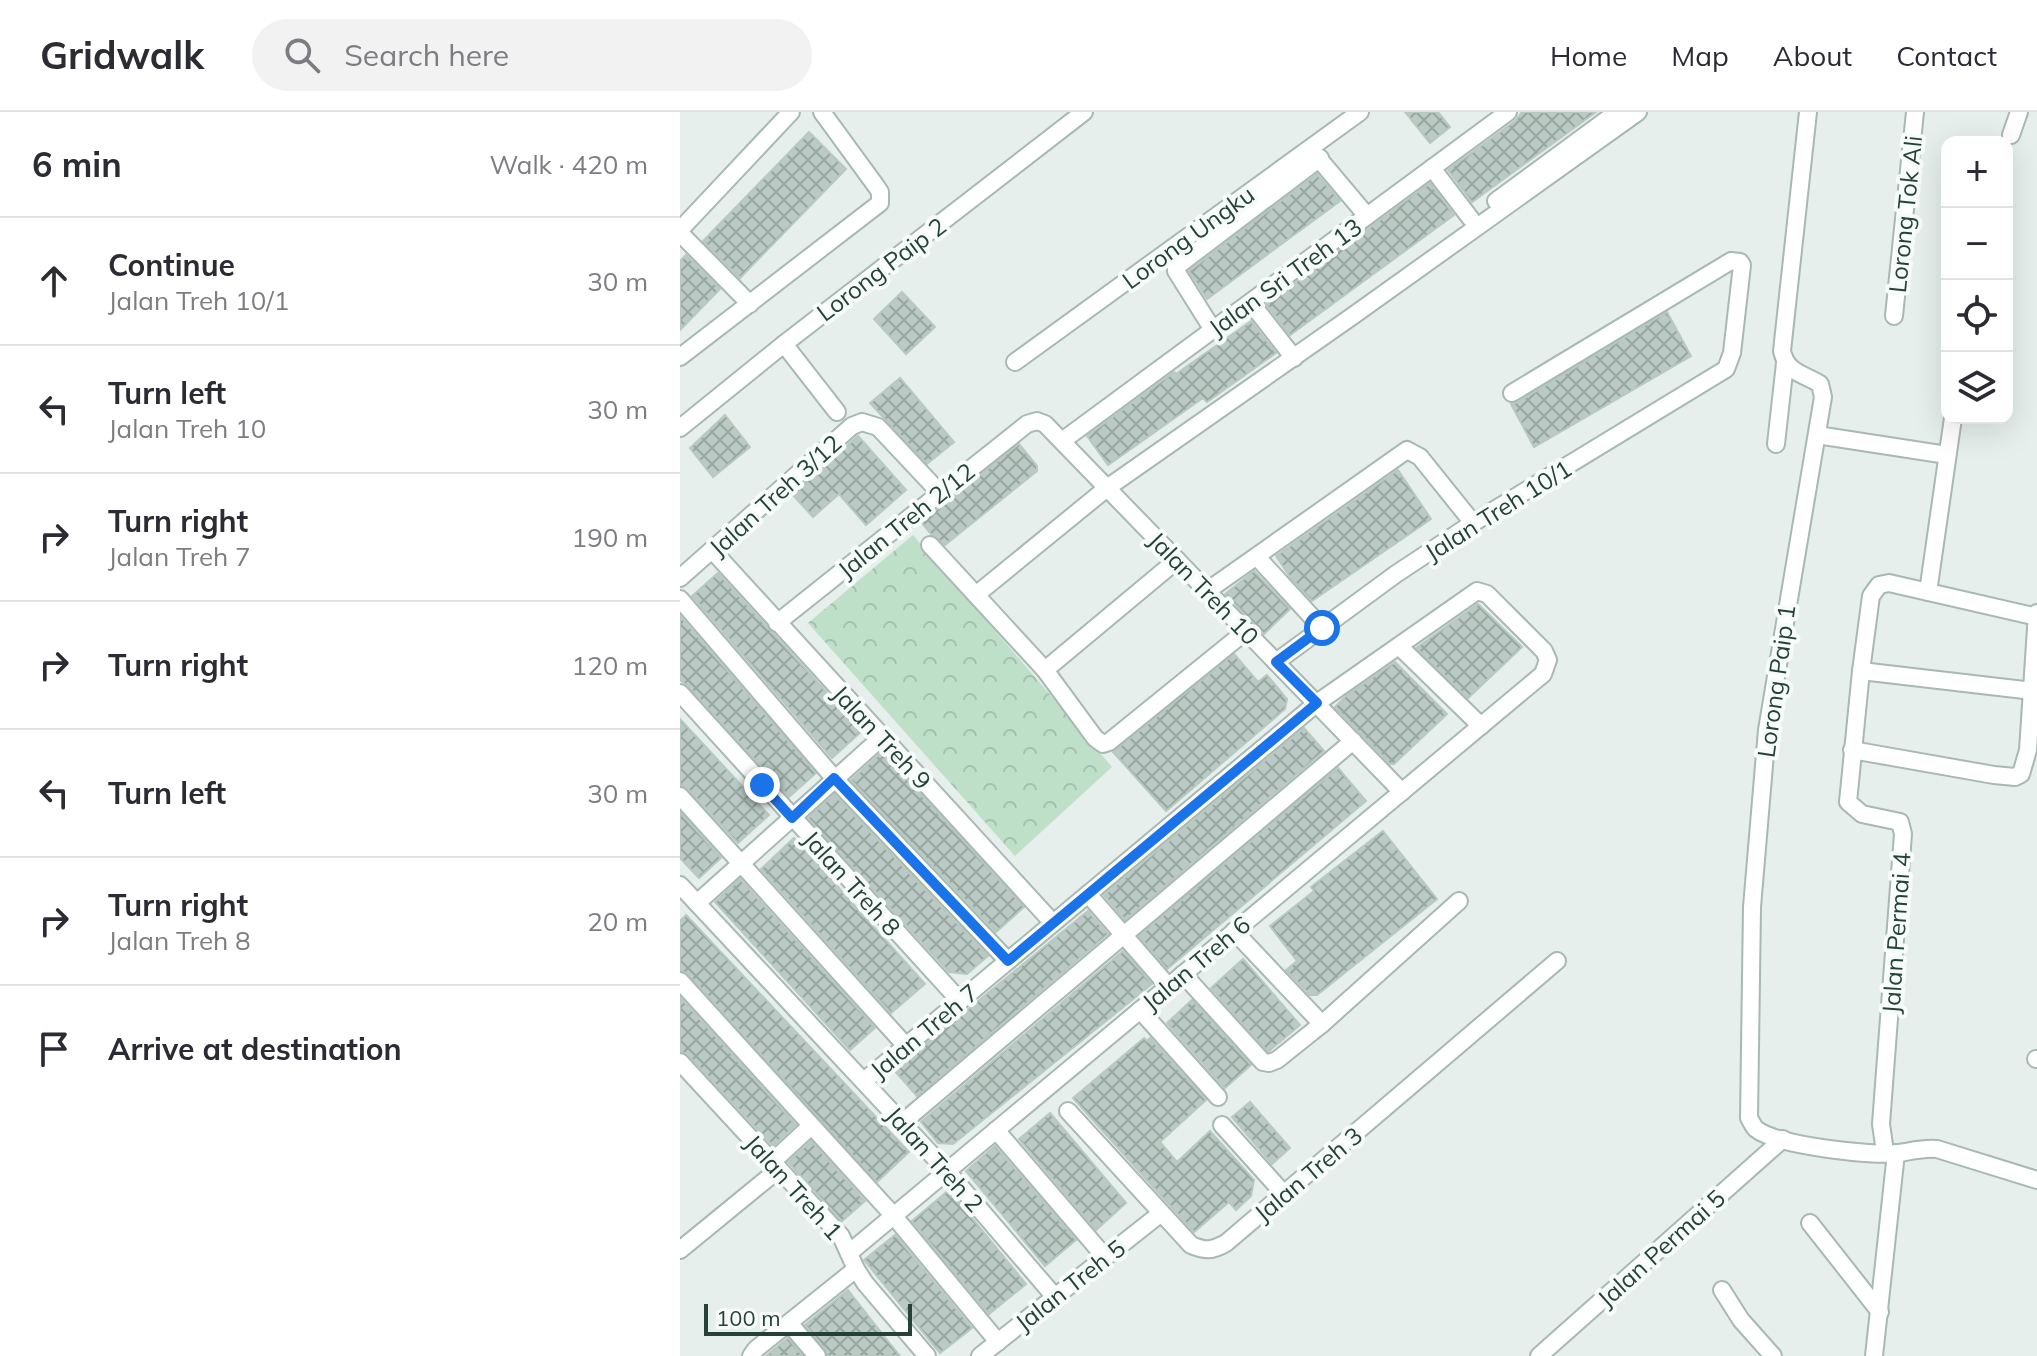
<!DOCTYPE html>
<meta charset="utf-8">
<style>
body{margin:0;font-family:Mulish,sans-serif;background:#f2f2f3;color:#2b2b33}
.controls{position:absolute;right:24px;top:24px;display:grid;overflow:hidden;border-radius:16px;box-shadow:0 8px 32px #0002}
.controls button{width:72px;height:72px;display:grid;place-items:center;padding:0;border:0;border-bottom:2px solid #e1e1e2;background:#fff;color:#2b2b33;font:40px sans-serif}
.scale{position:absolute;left:24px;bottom:20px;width:208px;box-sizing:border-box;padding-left:8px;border:4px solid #24423a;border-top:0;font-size:22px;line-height:28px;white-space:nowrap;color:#24423a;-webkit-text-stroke:6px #f7fbf9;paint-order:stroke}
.stop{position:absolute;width:24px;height:24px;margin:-18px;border:6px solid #1a73e8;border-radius:50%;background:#fff}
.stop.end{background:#1a73e8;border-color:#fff;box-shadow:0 2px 8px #0008}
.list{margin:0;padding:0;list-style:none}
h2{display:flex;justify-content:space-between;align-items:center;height:104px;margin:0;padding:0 32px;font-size:34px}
h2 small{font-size:26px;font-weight:400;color:#7c7c81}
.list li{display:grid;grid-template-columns:52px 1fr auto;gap:24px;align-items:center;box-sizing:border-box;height:128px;padding:0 32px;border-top:2px solid #e1e1e2}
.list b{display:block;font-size:30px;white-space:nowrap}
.list p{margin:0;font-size:26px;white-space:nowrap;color:#7c7c81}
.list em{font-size:26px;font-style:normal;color:#7c7c81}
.icon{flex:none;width:44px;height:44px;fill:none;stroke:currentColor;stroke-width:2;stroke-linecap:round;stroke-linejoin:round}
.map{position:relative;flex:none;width:1357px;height:1244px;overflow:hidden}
header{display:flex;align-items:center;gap:48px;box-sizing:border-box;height:112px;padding:0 40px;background:#fff;border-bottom:2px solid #e1e1e2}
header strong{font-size:38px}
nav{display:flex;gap:44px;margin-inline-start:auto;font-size:28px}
.search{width:560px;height:72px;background:#f2f2f3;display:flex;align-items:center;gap:20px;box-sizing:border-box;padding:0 28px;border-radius:44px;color:#7c7c81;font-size:30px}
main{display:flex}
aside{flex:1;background:#fff}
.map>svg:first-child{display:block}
.park{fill:url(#park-crowns)}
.building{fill:url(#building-cross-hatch);stroke:#b8c9c2;stroke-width:2}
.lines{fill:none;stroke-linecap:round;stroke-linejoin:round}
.minor-casing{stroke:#a8b8b2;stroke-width:20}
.minor{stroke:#fff;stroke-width:16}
.route{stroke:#1a73e8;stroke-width:10}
.labels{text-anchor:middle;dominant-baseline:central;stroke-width:8;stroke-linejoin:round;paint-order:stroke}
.street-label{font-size:24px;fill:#24423a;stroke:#f7fbf9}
</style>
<header>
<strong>Gridwalk</strong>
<div class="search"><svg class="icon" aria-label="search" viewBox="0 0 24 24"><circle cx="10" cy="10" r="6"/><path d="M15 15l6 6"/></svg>Search here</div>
<nav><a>Home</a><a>Map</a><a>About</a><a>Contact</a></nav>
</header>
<main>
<aside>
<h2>6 min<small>Walk · 420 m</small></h2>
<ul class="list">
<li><svg class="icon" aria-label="ahead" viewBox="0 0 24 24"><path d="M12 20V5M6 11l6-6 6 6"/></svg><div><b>Continue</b><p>Jalan Treh 10/1</p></div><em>30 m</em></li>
<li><svg class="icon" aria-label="left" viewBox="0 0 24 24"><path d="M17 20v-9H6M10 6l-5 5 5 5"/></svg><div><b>Turn left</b><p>Jalan Treh 10</p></div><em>30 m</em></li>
<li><svg class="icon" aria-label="right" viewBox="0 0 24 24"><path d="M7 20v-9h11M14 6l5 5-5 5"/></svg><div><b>Turn right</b><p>Jalan Treh 7</p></div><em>190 m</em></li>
<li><svg class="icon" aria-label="right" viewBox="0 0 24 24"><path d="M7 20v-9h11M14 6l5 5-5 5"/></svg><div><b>Turn right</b></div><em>120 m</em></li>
<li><svg class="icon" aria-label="left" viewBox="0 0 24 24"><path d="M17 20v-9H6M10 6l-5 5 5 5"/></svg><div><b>Turn left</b></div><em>30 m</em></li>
<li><svg class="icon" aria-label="right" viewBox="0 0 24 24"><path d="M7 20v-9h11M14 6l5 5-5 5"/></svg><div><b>Turn right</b><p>Jalan Treh 8</p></div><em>20 m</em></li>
<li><svg class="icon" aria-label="arrive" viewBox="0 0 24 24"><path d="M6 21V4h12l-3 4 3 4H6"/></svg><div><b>Arrive at destination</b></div></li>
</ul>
</aside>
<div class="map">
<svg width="1357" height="1244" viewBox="0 0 1357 1244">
<defs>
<pattern id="park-crowns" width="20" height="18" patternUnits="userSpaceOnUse" patternTransform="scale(2)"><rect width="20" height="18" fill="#bfe0c8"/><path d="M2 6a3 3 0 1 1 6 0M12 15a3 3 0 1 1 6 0" fill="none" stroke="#a4c1ad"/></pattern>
<pattern id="building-cross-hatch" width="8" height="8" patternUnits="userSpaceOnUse" patternTransform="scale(2)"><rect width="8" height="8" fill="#bbcac4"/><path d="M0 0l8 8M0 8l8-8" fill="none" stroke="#98a6a0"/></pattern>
</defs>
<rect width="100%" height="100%" fill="#e6efeb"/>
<polygon class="park" points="233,423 432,655 335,744 128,511"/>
<g class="building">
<polygon points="725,0 758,0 770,15 750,31"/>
<polygon points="842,0 916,0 792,90 768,58 835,9"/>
<polygon points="129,20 166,57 60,166 23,129"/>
<polygon points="637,62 660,89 527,187 509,159"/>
<polygon points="750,71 774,103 610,223 586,192"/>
<polygon points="6,143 40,177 0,218 0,149"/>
<polygon points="222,180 255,215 226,242 194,207"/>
<polygon points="987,200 1011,244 854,335 831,292 838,290"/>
<polygon points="571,209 596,241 527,290 523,286 428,353 407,324 494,260 496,262"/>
<polygon points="220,266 274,330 247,352 190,291"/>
<polygon points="45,303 70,335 33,365 10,336"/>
<polygon points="178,324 226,378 186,413 159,382 133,405 112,382"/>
<polygon points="339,332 357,354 357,359 265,433 251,422 241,410"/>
<polygon points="718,358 751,407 632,489 610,465 596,444"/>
<polygon points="574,459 610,497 584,522 545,482"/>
<polygon points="38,461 182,619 152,646 12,484"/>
<polygon points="798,492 842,535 788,586 736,536"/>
<polygon points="0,504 136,661 109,685 8,574 0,568"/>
<polygon points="554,542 578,570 587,563 607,587 605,597 486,699 433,640"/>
<polygon points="715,550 767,602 714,652 710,652 655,595 666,584"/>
<polygon points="0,607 89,703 58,731 8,677 0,673"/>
<polygon points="624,616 644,639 445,808 424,783"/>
<polygon points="202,640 344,795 316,820 171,668"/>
<polygon points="658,656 686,689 487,857 459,824"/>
<polygon points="154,682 308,844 287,862 269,860 128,706"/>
<polygon points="0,700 41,746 19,766 0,746"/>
<polygon points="703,719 757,787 637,883 630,883 606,858 617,849 590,814 634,779 631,775"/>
<polygon points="114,726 245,872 211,901 81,757"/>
<polygon points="60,767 195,916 170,938 35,790"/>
<polygon points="408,799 428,822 237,984 214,958"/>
<polygon points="6,803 229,1040 197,1070 8,862 0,858 0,809"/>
<polygon points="443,839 472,872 273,1032 258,1031 241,1010"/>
<polygon points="563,847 620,913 588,940 531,876"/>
<polygon points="0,885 116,1013 93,1034 8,943 0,939"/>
<polygon points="512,888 571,953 545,976 487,911"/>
<polygon points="464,926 467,929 470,926 526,988 480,1030 497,1050 530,1019 574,1068 571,1084 556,1098 549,1090 514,1120 393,986"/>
<polygon points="570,990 610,1036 592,1052 552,1005"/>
<polygon points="370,1001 446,1091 416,1118 339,1027"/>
<polygon points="131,1029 185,1089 162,1109 108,1050"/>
<polygon points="315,1034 396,1128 365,1154 286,1059"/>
<polygon points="269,1078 346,1172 309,1202 232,1109"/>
<polygon points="215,1123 292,1216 260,1241 184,1148"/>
<polygon points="168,1178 211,1233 220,1244 148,1244 145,1237 125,1213"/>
<polygon points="108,1226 123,1244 86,1244"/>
</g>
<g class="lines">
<defs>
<g id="minor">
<path d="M1128,0L1102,239C1107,261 1122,261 1140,272L1143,285L1087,618L1072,795L1069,1006C1071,1009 1073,1014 1076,1017C1098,1034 1191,1044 1219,1041C1232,1039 1243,1036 1257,1037L1357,1068"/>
<polyline points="1331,23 1339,0"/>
<polyline points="634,41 687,104"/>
<polyline points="752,56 791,107"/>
<polyline points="816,89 937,0"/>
<polyline points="0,118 111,0"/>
<polyline points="0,121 70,192"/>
<polyline points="571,191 614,246"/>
<polyline points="1214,204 1235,0"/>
<polyline points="533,218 496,159 496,155 640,46"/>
<polyline points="104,232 157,300"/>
<polyline points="0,245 200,91 200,80 196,74 142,0"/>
<polyline points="335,250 680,0"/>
<polyline points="0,316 104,232 404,0"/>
<polyline points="1137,323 1267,343"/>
<polyline points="382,329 828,0"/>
<polyline points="1096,332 1105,251"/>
<polyline points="250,433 365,558 415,626 423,632 429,630 566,519"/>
<polyline points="32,438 373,811"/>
<polyline points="577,445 642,516"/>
<polyline points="0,466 172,314 182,310 198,315 260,381"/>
<polyline points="527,479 727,338 740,345 793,411"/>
<polyline points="1248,480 1273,306"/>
<polyline points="297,482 427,376 674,203 958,0"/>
<polyline points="0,487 154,666 328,849"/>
<polyline points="97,511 347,312 357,309 365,312 722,680"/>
<polyline points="720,535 801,614"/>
<polyline points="596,550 716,462 793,411 1046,257 1052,241 1062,153 1060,150 1051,149 832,281"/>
<polyline points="365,558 497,448"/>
<polyline points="1181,559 1191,484 1199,473 1209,471 1357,505"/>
<polyline points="0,581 280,889"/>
<polyline points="1172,638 1314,663 1335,665 1341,662 1348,638 1357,501"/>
<polyline points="0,684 226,934"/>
<polyline points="0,773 267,1059 375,1185"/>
<polyline points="408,782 488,874"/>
<polyline points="17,791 202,625"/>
<polyline points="554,819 642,912 779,789"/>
<polyline points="503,862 583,950 589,951 597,948 642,912"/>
<polyline points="0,869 213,1103 318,1230"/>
<polyline points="460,898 538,985"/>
<polyline points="1356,947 1357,947"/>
<polyline points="0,950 161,1124 176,1157 185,1171 247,1244"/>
<path d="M388,999L511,1133C525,1139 532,1139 546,1131L877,849"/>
<polyline points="223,1010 673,629"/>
<polyline points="542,1013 604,1082"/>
<polyline points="316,1018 425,1145"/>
<polyline points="1205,1040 1201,1012 1223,722 1220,710 1182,702 1168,690 1181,559 1353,579"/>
<polyline points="92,1050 131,1014"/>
<polyline points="1130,1111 1200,1200"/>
<polyline points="0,1138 99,1057"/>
<polyline points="169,1141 863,562 868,548 864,539 807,482 797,479 637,591 184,969"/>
<polyline points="1042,1178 1061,1208 1093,1244"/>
<polyline points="110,1212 137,1244"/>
<polyline points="71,1244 76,1237 176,1157"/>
<polyline points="300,1244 480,1102"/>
<polyline points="859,1244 1103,1027"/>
<polyline points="1194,1244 1216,1041"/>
</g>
</defs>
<use href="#minor" class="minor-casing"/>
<use href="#minor" class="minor"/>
</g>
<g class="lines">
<polyline class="route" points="82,673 112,706 154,666 328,849 637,591 596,550 642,516"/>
</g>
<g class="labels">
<g class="street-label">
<text transform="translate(1225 102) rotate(-84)">Lorong Tok Ali</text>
<text transform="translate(508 125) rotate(-36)">Lorong Ungku</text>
<text transform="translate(201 157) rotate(-37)">Lorong Paip 2</text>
<text transform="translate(605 165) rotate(-36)">Jalan Sri Treh 13</text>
<text transform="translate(95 383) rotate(-42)">Jalan Treh 3/12</text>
<text transform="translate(818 398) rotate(-32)">Jalan Treh 10/1</text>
<text transform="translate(226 408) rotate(-39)">Jalan Treh 2/12</text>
<text transform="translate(524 476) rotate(46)">Jalan Treh 10</text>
<text transform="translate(1096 569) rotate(-82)">Lorong Paip 1</text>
<text transform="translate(202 625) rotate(47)">Jalan Treh 9</text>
<text transform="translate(172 771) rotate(48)">Jalan Treh 8</text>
<text transform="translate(1216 821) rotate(-86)">Jalan Permai 4</text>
<text transform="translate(516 851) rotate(-40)">Jalan Treh 6</text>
<text transform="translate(244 919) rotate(-40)">Jalan Treh 7</text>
<text transform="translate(255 1047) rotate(48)">Jalan Treh 2</text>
<text transform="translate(628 1062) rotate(-40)">Jalan Treh 3</text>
<text transform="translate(114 1075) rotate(48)">Jalan Treh 1</text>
<text transform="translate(981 1136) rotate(-42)">Jalan Permai 5</text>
<text transform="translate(390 1173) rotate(-38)">Jalan Treh 5</text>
</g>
</g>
</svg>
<div class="controls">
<button>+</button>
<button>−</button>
<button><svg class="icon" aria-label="locate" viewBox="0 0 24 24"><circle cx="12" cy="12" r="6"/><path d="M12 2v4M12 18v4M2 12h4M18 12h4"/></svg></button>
<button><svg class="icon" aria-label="layers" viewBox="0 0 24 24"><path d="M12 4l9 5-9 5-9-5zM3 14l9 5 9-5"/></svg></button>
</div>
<div class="scale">100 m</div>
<div class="stop" style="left:642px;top:516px"></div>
<div class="stop end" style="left:82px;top:673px"></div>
</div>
</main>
